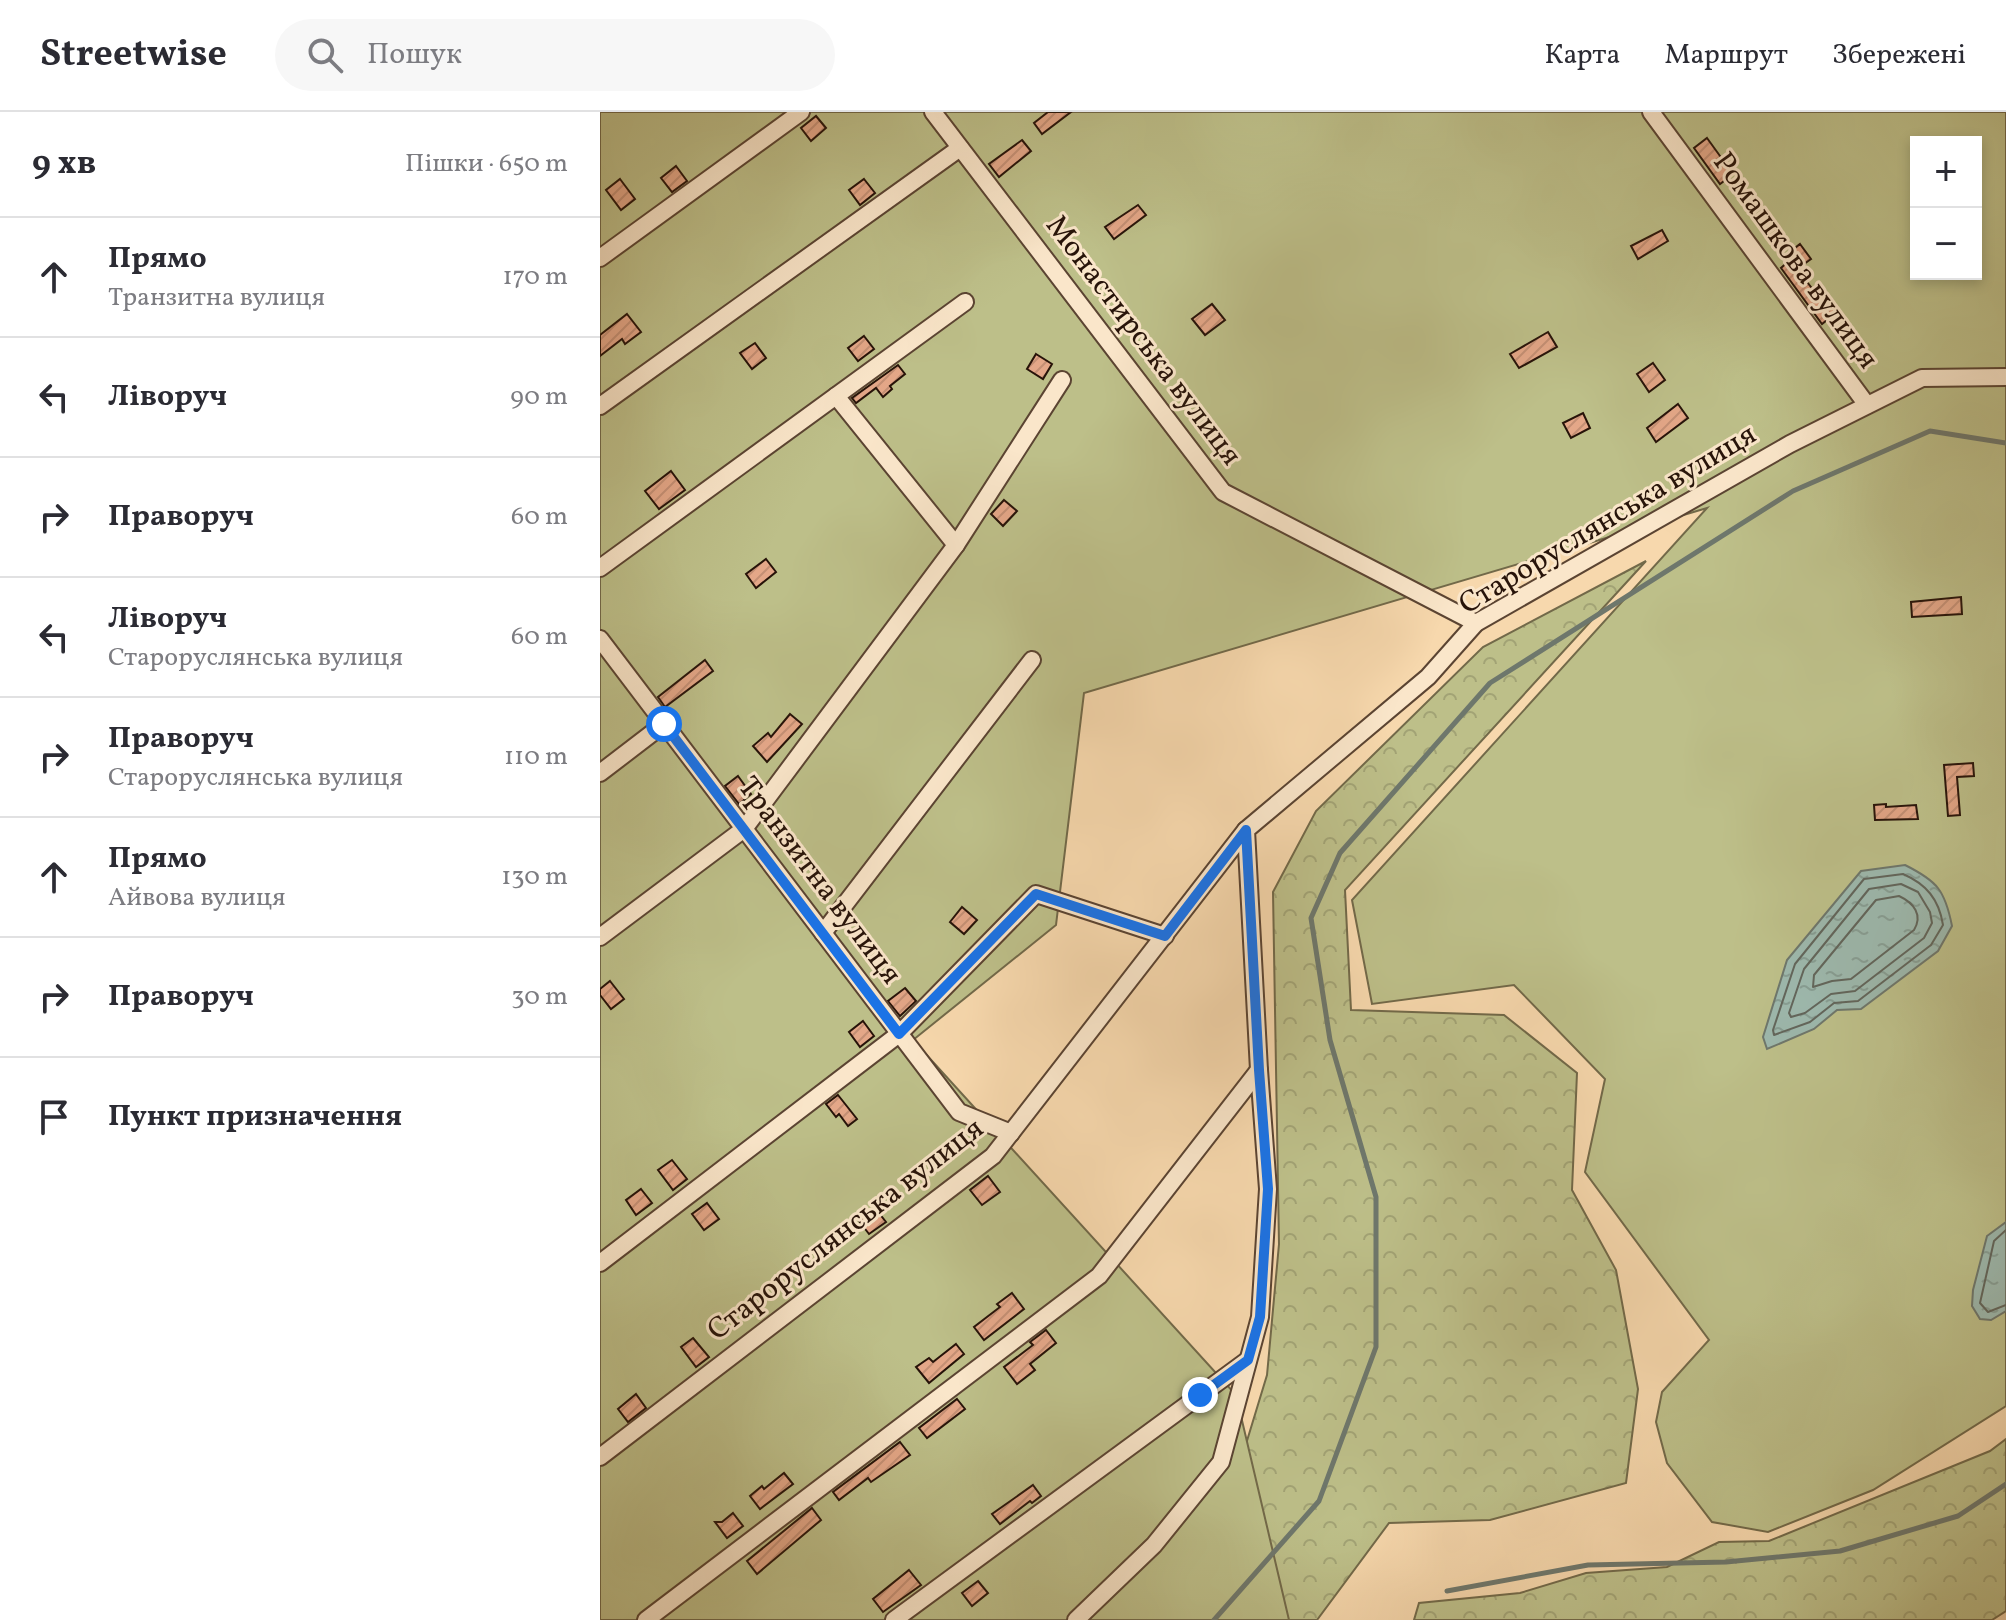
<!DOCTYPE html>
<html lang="uk">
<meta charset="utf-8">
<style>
body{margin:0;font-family:Vollkorn,serif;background:#f7f7f7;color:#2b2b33}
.controls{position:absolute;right:24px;top:24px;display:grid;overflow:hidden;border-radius:0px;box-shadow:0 4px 12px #0003}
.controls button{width:72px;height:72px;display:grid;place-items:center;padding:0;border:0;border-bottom:2px solid #e1e1e2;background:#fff;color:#2b2b33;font:40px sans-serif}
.stop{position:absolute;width:24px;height:24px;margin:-18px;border:6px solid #1a73e8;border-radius:50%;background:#fff}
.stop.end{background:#1a73e8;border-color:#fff;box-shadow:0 2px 8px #0008}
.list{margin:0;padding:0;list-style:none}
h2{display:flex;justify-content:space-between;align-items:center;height:104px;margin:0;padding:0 32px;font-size:34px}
h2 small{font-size:26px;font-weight:400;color:#7c7c81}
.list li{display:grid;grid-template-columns:52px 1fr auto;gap:24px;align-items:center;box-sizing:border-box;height:120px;padding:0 32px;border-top:2px solid #e1e1e2}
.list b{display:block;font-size:30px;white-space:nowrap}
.list p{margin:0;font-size:26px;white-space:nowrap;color:#7c7c81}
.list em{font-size:26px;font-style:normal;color:#7c7c81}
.icon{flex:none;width:44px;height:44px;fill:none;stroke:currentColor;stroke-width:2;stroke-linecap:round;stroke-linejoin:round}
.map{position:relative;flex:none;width:1406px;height:1508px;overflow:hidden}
header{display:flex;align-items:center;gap:48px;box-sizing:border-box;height:112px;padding:0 40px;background:#fff;border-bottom:2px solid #e1e1e2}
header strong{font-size:38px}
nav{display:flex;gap:44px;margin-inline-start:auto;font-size:28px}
.search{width:560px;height:72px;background:#f7f7f7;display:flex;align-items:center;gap:20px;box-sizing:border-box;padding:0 28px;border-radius:44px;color:#7c7c81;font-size:30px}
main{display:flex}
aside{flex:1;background:#fff}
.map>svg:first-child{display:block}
.forest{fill:url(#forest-crowns);stroke:#726949;stroke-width:2}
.green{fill:#bdbf89;stroke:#726949;stroke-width:2;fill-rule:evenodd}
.water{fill:url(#water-ripples);stroke:#6e776c;stroke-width:2}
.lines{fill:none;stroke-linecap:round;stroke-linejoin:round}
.shore{stroke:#62665c;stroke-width:2}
.stream{stroke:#6e776c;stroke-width:5}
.building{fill:url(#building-hatch);stroke:#271309;stroke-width:2}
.minor-casing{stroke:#5b4432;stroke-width:20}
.minor{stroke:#fae6ca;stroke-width:16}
.route{stroke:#1a73e8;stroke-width:10}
.labels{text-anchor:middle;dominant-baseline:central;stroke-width:6;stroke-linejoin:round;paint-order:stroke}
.street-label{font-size:30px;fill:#271309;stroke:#fae6ca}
</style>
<header>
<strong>Streetwise</strong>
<div class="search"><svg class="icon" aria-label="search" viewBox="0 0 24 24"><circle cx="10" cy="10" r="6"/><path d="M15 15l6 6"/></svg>Пошук</div>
<nav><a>Карта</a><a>Маршрут</a><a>Збережені</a></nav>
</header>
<main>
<aside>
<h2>9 хв<small>Пішки · 650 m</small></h2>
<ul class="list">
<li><svg class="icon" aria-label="ahead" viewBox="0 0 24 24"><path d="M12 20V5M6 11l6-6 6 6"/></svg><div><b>Прямо</b><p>Транзитна вулиця</p></div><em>170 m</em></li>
<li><svg class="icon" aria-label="left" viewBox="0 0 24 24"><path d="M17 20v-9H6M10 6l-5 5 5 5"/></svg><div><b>Ліворуч</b></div><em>90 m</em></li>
<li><svg class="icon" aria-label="right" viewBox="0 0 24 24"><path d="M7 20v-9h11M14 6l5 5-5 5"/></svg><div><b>Праворуч</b></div><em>60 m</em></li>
<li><svg class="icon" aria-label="left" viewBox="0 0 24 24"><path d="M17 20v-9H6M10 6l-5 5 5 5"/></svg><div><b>Ліворуч</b><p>Староруслянська вулиця</p></div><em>60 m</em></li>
<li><svg class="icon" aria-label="right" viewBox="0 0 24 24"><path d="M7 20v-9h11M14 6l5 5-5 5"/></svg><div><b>Праворуч</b><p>Староруслянська вулиця</p></div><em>110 m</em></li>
<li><svg class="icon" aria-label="ahead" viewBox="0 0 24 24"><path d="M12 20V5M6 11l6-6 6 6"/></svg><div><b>Прямо</b><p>Айвова вулиця</p></div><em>130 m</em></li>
<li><svg class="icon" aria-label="right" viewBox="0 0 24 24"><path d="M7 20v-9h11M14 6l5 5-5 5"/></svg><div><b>Праворуч</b></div><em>30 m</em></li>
<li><svg class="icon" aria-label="arrive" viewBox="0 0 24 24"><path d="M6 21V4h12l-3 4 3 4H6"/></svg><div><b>Пункт призначення</b></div></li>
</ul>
</aside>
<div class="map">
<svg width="1406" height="1508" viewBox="0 0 1406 1508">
<defs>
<pattern id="forest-crowns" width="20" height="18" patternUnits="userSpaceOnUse" patternTransform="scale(2)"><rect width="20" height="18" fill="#bdbf89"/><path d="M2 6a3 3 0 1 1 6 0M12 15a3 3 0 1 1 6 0" fill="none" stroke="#a2a375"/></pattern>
<pattern id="water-ripples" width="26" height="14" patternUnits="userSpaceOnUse" patternTransform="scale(2)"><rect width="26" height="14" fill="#9db9ae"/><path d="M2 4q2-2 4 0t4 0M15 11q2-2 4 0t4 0" fill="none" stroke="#879e94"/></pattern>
<pattern id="building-hatch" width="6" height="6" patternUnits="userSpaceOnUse" patternTransform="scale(2)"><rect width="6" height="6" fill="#e4a788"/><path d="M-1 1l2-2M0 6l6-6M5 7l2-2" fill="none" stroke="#c48f74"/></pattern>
</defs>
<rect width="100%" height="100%" fill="#f7d8ad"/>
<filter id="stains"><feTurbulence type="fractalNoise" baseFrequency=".0025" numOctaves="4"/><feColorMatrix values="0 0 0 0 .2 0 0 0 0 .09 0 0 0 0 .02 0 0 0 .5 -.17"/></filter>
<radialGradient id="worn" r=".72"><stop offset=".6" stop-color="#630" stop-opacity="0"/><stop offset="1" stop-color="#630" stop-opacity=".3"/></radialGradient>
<g class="forest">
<polygon points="1046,449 745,778 751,898 904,903 977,961 972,1078 1016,1158 1038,1277 1026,1371 890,1408 789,1411 717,1508 500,1508 632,1378 667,1263 679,1132 673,780 716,699 883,535"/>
<polygon points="1406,1327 1406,1499 1392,1508 814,1508 819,1491 920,1481 986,1461 1067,1455 1119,1430 1169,1429 1390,1339"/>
</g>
<path class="green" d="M0,0H1406V1294L1273,1378L1168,1420L1112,1410L1067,1351L1056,1310L1062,1280L1109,1228L985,1060L1005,967L914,873L772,892L752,788L1107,396L484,581L456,813L313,928L636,1283L689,1508H0ZM1316,30H1376V162H1316Z"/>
<g class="water">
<path d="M1305,753C1337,769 1345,778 1352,814L1338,839L1261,897L1237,898L1214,917L1167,937L1163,925L1187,848L1261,759Z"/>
<polygon points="1406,1110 1406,1199 1391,1208 1380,1207 1372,1194 1373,1178 1387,1124"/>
</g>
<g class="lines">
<g class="shore">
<path d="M1303,762C1326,772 1339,787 1343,813L1331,833L1258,889L1234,891L1210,910L1174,923L1173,918L1195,852L1264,767Z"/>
<polygon points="1301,772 1318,780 1330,800 1332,811 1324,826 1255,879 1231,882 1205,901 1191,905 1189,901 1204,857 1269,777"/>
<path d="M1299,784C1314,791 1323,803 1314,818L1251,867L1232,869L1213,875L1214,863L1276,788Z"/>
<polyline points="1406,1118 1394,1129 1380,1191 1388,1200 1406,1193"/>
</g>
<g class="stream">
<polyline points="847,1479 988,1453 1126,1450 1240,1439 1358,1404 1406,1372"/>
<polyline points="614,1508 719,1389 776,1235 776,1085 730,928 711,806 740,741 890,571 1193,379 1330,319 1406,331"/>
</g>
</g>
<g class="building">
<polygon points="448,0 471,0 442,22 434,11"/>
<polygon points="216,4 226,16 211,29 201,16"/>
<polygon points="1107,26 1133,62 1120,72 1094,36"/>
<polygon points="422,28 431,39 399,65 389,52"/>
<polygon points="76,54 87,69 72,80 61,66"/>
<polygon points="20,67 35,87 21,98 6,78"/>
<polygon points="264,67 275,81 260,93 249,78"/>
<polygon points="538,93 546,103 514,127 505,115"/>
<polygon points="1062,118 1068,129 1038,147 1031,134"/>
<polygon points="1200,132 1211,147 1197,157 1225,193 1230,189 1238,199 1222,212 1181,156 1190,148 1186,143"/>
<polygon points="612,192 625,208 605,223 592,207"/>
<polygon points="27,202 41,220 25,232 22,227 0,244 0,223"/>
<polygon points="948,220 957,235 919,256 910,242"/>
<polygon points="264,224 274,237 258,249 248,236"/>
<polygon points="155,231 166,246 152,257 140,241"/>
<polygon points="436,242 452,252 443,267 427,257"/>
<polygon points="1053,251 1065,268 1049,280 1037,262"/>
<polygon points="298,253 305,262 290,274 292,277 283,285 276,276 256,291 252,286"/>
<polygon points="1078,292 1088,306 1056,330 1047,316"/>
<polygon points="983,301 990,316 971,326 963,311"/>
<polygon points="71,359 85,378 59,397 45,379"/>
<polygon points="404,388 417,399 403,414 391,402"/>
<polygon points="166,447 176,460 156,476 146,462"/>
<polygon points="1361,485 1362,502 1312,505 1311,490"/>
<polygon points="105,548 113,559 65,595 58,585"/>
<polygon points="190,602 202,612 167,650 153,634 168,621 171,625"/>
<polygon points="1373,651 1374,664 1357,665 1360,703 1348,704 1344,653"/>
<polygon points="138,664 151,682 139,692 125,674"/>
<polygon points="1286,692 1286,695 1316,693 1318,707 1275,708 1274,693"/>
<polygon points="362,795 377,808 364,822 350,810"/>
<polygon points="10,869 24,887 11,897 0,883 0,877"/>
<polygon points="305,876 316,889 300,904 288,889"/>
<polygon points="263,909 274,924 260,935 249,920"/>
<polygon points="238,983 257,1007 248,1014 239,1002 236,1005 226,992"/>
<polygon points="72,1048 87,1067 73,1078 58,1058"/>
<polygon points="388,1064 400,1080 382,1093 370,1078"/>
<polygon points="41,1077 52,1091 36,1103 26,1088"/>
<polygon points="107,1091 119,1107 104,1118 92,1102"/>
<polygon points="275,1096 286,1110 269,1122 259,1109"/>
<polygon points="412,1181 424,1197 384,1228 374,1215 400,1195 397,1192"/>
<polygon points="446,1218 456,1231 430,1252 435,1258 417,1272 404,1255 433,1233 430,1230"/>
<polygon points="93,1226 109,1245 96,1255 81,1235"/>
<polygon points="356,1232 364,1242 329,1271 316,1255 329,1246 333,1250"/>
<polygon points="36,1282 46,1296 28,1310 18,1297"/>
<polygon points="357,1287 365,1297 327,1326 319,1316"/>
<polygon points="300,1330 310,1343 271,1370 268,1366 239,1388 233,1380"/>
<polygon points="184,1361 193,1372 160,1397 150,1384 162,1374 164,1377"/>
<polygon points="433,1373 441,1384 432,1391 430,1389 400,1412 392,1402"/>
<polygon points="212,1396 221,1408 157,1462 147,1449"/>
<polygon points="133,1401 143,1414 127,1426 115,1410 122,1410"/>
<polygon points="309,1458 321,1473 283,1500 273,1487"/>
<polygon points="378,1469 388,1481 372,1494 362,1481"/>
</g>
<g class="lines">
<defs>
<g id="minor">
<polyline points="333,0 623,380 876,511"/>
<polyline points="1051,0 1267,293"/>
<polyline points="0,146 201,0"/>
<polyline points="236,284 356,433"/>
<polyline points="0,294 360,36"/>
<polyline points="0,456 365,190"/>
<polyline points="0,527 359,1000 411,1021"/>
<polyline points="0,661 64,612"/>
<polyline points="223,821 432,548"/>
<polyline points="0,825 144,717 356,433 462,268"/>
<polyline points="0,1151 299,922 436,782 565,824"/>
<polyline points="0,1345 393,1044 646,718"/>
<polyline points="46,1508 499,1164 659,958"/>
<polyline points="294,1508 648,1248"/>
<polyline points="476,1508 554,1433 621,1350 660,1205 668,1077 659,958 646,718 828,565 876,511 1190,332 1322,266 1406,265"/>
</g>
</defs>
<use href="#minor" class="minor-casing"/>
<use href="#minor" class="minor"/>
</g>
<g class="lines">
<polyline class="route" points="64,612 299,922 436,782 565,824 646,718 659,958 668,1077 660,1205 648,1248 600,1283"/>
</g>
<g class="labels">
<g class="street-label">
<text transform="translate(1195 149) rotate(54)">Ромашкова вулиця</text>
<text transform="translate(543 229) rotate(53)">Монастирська вулиця</text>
<text transform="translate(1008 408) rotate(-31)">Староруслянська вулиця</text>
<text transform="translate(219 769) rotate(53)">Транзитна вулиця</text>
<text transform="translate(246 1118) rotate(-38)">Староруслянська вулиця</text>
</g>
</g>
<rect width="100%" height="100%" filter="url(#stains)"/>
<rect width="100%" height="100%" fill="url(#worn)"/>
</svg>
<div class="controls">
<button>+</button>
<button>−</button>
</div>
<div class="stop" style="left:64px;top:612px"></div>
<div class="stop end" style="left:600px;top:1283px"></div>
</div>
</main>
